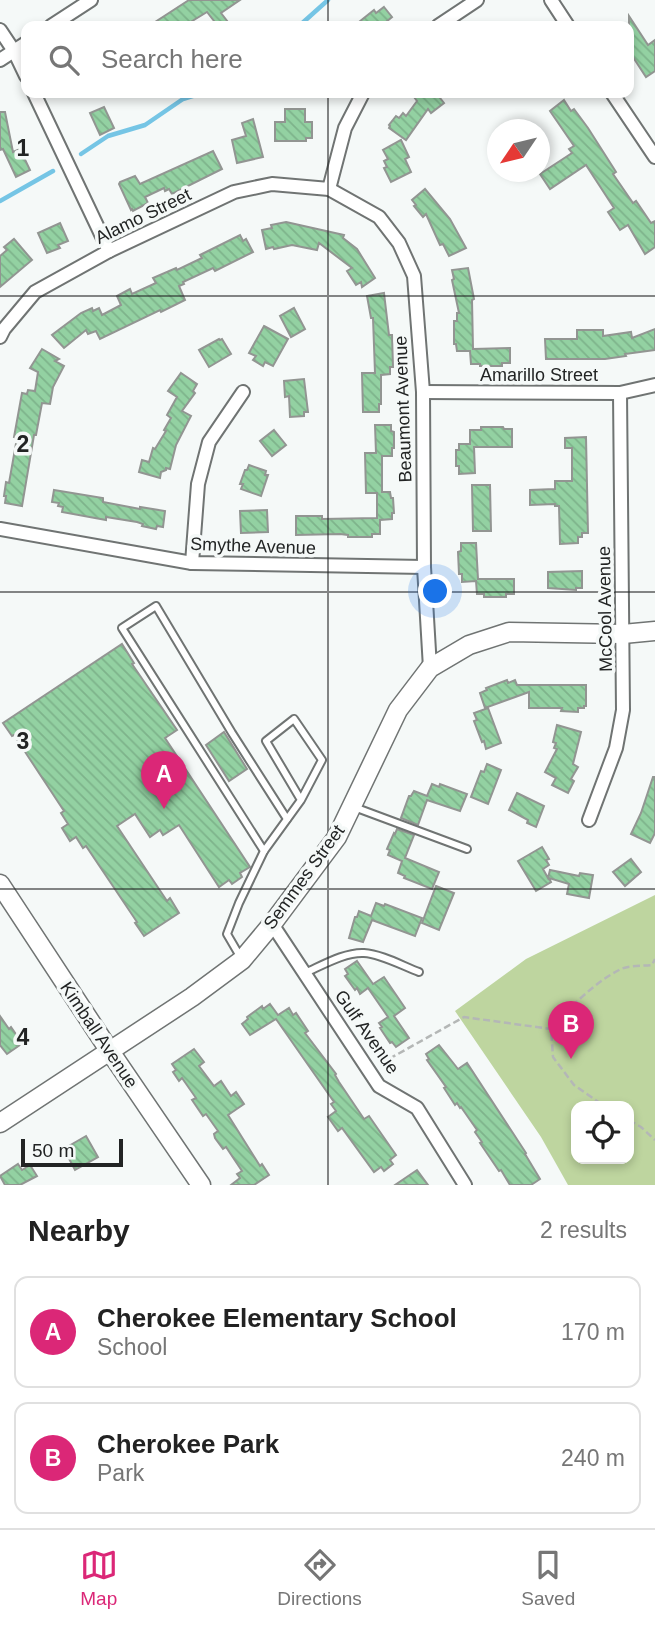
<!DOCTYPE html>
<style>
body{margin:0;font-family:Helvetica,sans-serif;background:#f6f6f6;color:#222}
.controls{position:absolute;right:21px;bottom:21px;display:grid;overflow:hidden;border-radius:14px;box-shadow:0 4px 10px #0003}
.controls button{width:63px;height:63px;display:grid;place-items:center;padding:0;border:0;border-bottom:2px solid #e0e0e0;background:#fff;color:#222;font:35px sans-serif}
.compass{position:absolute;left:487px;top:119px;width:63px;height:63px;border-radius:50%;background:#fff;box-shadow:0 4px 10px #0003;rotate:235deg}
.scale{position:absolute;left:21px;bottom:18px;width:102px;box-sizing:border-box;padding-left:7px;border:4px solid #222424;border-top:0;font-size:19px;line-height:24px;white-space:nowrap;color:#222424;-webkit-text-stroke:5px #f5f9f8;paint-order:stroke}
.you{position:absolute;left:436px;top:592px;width:24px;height:24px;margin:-18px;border:5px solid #fff;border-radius:50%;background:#1a73e8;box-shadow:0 0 0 10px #1a73e833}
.badge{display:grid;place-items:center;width:46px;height:46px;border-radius:50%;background:#db2777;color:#fff;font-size:23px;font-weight:700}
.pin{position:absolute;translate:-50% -58px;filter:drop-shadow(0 2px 4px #0008)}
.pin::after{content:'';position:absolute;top:37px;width:24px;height:21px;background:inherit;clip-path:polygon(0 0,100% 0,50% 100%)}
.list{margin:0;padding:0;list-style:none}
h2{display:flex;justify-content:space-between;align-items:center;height:91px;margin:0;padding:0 28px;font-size:30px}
h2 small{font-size:23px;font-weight:400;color:#767676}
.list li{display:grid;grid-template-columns:46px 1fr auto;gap:21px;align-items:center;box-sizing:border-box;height:112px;margin:0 14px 14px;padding:0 14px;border:2px solid #e0e0e0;border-radius:14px}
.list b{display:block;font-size:26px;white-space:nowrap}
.list p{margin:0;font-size:23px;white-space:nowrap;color:#767676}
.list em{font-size:23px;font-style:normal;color:#767676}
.icon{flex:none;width:38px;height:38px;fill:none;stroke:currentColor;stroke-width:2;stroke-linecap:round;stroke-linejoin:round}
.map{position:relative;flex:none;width:655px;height:1185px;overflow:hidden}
.search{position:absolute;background:#fff;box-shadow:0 4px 10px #0003;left:21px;right:21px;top:21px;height:77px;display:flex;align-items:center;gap:18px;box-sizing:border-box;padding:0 24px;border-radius:14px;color:#767676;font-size:26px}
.sheet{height:343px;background:#fff}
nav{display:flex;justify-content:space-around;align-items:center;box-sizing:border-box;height:98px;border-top:2px solid #e0e0e0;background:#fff;font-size:19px;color:#767676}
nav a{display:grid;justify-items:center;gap:4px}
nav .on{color:#db2777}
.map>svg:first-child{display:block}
.green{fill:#bed59f;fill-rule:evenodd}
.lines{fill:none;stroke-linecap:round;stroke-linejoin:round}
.stream{stroke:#75c5e5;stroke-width:4.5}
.building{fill:url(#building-back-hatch);stroke:#929592;stroke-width:2}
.service-casing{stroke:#707473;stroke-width:10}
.minor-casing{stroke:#707473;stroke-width:16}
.secondary-casing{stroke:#707473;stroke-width:21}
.path{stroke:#b4b7b6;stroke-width:2.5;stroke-dasharray:7 3.5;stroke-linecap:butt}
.service{stroke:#fff;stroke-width:6}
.minor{stroke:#fff;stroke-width:12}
.secondary{stroke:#fff;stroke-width:18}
.grid{fill:none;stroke:#222424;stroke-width:2;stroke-opacity:0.55}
.labels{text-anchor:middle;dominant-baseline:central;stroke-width:7;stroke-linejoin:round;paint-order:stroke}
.street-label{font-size:18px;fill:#222424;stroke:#f5f9f8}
.grid-label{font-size:23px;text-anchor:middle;font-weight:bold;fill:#222424;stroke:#f5f9f8;stroke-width:7;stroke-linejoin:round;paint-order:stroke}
</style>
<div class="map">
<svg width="655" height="1185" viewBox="0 0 655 1185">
<defs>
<pattern id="building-back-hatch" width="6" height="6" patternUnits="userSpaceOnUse" patternTransform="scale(1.75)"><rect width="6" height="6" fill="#93d1a2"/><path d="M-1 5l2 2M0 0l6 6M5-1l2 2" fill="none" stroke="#7eb38b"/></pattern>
</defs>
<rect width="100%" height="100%" fill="#f5f9f8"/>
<path class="green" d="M655,895V1185H568L541,1137L455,1011L526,959ZM576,1106H629V1159H576Z"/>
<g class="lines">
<g class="stream">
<polyline points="299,26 328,0"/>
<polyline points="81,154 108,136 145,125 183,99 202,93"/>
<polyline points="0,201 53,171"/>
</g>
</g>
<g class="building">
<polygon points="189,0 240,0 221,13 231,26 218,26 207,12 184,26 149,26"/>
<polygon points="384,7 392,17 381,26 354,26 374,10 376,13"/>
<polygon points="629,16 648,45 655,40 655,71 646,77 629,51"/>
<polygon points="419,93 436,93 444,103 431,113 428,109 406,140 389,128 390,126 389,125 396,116 399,118 403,113 406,116 417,101 414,97"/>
<polygon points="564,100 571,111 574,109 588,128 616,172 613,174 633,203 636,201 651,223 655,221 655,247 645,254 628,225 620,230 608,212 614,208 586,165 550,189 540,174 572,153 569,149 574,146 550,111"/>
<polygon points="104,107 114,128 100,135 90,113"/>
<polygon points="285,109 305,109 305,122 312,122 312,138 306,138 306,141 275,141 275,122 285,122"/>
<polygon points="0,112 5,112 13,152 20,149 30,170 16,177 3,149 0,150"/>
<polygon points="253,119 263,157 237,163 232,140 246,136 242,123"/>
<polygon points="401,140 409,157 405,159 411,172 391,182 384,168 387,167 384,161 388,159 383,150"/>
<polygon points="213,151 222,169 172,194 169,189 165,191 164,188 145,197 148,203 133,211 132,209 131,210 119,184 120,182 135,176 140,184"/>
<polygon points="425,189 450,219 466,248 449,256 443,244 440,245 426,214 423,217 414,206 416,205 412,200"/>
<polygon points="286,222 344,235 343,238 357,249 375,278 362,287 361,282 356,285 347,271 352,268 319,243 317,250 292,245 274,249 273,247 266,249 262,230 272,228 271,225"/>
<polygon points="60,223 68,241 58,245 60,248 47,253 38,233"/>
<polygon points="240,235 243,241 246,239 253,252 215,271 213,268 183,282 184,284 179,286 185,300 161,312 160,310 100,339 96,331 88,334 86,330 64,348 52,335 81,313 92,308 93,311 99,308 102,315 121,305 117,296 130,289 132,294 156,283 153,278 176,268 177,270 202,258 200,255"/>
<polygon points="14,239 32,260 0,287 0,256 7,250 4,247"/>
<polygon points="468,268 474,299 472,300 473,349 510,348 510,363 502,363 502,366 480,366 480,364 471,364 470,351 457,351 456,344 454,344 454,321 457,321 457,313 459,313 452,280 454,279 452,270"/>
<polygon points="384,293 389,335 392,335 393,367 390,367 390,374 381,375 381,404 379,404 379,412 363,412 362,373 375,373 373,318 371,318 367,296"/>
<polygon points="294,308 305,329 291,337 280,316"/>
<polygon points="264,326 288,339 273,366 265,362 263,366 253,360 256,356 249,353"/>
<polygon points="655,329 655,350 625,354 626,356 605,359 546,359 545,339 577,339 577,330 603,330 603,336 631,332 632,338"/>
<polygon points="219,339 220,340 222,339 231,354 209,367 199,350"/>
<polygon points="42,349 59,359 55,361 64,366 53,387 50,404 42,403 36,435 34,435 22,506 5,503 6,496 4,496 6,482 9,483 17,438 14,437 22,393 27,394 28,390 35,391 38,372 30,368"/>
<polygon points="181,373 197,384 193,391 195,393 182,411 191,416 176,445 170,469 166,468 166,470 161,472 160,478 139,472 142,460 149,462 153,448 155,449 166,431 164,430 171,418 167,415 177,397 168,391"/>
<polygon points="304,379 308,412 304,412 304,416 290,417 289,396 285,397 284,381"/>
<polygon points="375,425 391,425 391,431 394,432 394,448 392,448 392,456 382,456 382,492 390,492 391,498 393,498 394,513 392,513 392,519 380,520 380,534 372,534 372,537 348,537 348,535 340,534 296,535 296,516 322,516 322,519 377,518 377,493 366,493 365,453 376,453"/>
<polygon points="481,427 503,427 504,429 512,429 512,447 474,447 475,473 459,474 459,466 456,466 456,450 459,450 459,444 470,444 470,430 481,430"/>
<polygon points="274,430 286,445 272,456 260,441"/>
<polygon points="586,437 588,533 582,533 582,537 578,537 578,543 560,544 559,506 555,506 555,504 530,505 530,490 555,489 555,481 572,481 572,448 565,448 565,438"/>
<polygon points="249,465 266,471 265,475 268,475 261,496 241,489 243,484 240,484 245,470 247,470"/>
<polygon points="472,485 490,485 491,531 473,531"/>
<polygon points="54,490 103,498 103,502 140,509 140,507 165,511 163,527 157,526 156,529 142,526 143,524 137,522 106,517 106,520 62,512 63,507 58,506 59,503 52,502"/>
<polygon points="267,510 268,532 241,533 240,511"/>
<polygon points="461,543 476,543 478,579 514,579 514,594 506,594 506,597 484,597 484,594 477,594 476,581 462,582 462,574 459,574 458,552 461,551"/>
<polygon points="582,571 582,588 576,588 576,590 548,588 548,572"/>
<polygon points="122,644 134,663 132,664 177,730 165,738 250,867 240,873 242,877 232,884 229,880 219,887 179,825 163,835 160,830 150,837 135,814 117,826 167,901 170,898 179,913 144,936 135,923 137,922 86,846 83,848 76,837 70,841 62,828 68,824 61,813 64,811 14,735 12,736 3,723"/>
<polygon points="507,680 508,683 515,680 517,685 586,685 586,706 584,706 584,708 578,708 578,712 561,711 562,708 529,708 529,692 485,708 480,693 487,690 486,688"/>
<polygon points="488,708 501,743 486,749 484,741 482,742 474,721 477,720 474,713"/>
<polygon points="557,725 581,732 573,764 578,767 571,779 574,781 568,793 552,785 556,778 545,772 557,749 554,748 556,743 553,742"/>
<polygon points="224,732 247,769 229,781 206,745"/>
<polygon points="487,764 501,770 488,804 471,797 481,771 484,772"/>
<polygon points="653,777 655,777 655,833 650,843 631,834 641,813"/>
<polygon points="432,784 439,787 440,784 467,794 460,811 427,800 418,825 401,818 409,796 411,796 414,791 427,796"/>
<polygon points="517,793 544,806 536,827 527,823 528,820 509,810"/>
<polygon points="397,829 414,835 405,858 439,872 432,889 404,878 405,876 398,873 402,861 388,855 390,850 387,849 394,833 395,834"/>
<polygon points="542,847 549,859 546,860 549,865 543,869 548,878 550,870 579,876 580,873 593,875 589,898 567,894 569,884 549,878 551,882 536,891 518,861"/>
<polygon points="631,859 641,872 625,886 613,872"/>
<polygon points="436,886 454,893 439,930 422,923"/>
<polygon points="376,903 384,906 385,904 422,918 415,936 372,920 363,942 349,938 355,917 357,917 359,911 371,916"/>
<polygon points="357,961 373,984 384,977 405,1008 394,1016 409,1038 396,1047 392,1042 390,1043 380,1028 382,1027 379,1023 388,1017 368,988 360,994 357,988 355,990 345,976 348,974 345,969"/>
<polygon points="270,1004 278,1015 289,1008 293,1015 296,1013 308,1031 305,1033 336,1074 335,1075 339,1082 364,1119 369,1116 396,1155 390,1160 393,1164 384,1171 381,1167 374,1172 342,1128 338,1131 328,1117 336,1111 331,1104 334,1102 276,1019 250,1035 242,1024 248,1019 247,1017 262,1006 263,1009"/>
<polygon points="0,1016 9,1029 11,1027 18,1037 16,1038 20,1045 7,1054 0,1045"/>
<polygon points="439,1045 458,1069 467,1063 526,1153 525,1154 540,1179 531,1185 510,1185 501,1170 499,1171 480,1143 482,1142 475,1132 477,1130 461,1107 460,1108 457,1103 455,1105 444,1088 446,1087 427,1060 429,1059 426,1054"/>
<polygon points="194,1049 204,1062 199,1066 214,1086 221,1081 231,1096 236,1092 244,1104 228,1115 260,1166 262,1164 269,1175 254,1185 231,1185 240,1178 237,1174 242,1171 226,1147 223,1149 215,1138 214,1134 218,1131 206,1114 203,1116 192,1100 196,1098 182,1078 179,1081 173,1072 176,1070 172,1064"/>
<polygon points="86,1136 98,1157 75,1170 67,1155 71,1153 67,1147"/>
<polygon points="18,1164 22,1170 30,1165 37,1176 20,1185 5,1185 0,1176"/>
<polygon points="417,1170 428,1185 395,1185"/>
</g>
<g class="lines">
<defs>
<g id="service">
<polyline points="354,807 467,849"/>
<polyline points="264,851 122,628 156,606 232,733 287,819"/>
<polyline points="241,958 227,934 239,903 264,851 301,800 322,760 294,719 266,741 301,800"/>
<path d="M305,973C323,965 345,952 364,953C381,954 403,966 419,972"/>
</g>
<g id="minor">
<polyline points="551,0 568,26"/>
<polyline points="51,26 91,0"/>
<polyline points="438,26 477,0"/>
<polyline points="0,30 14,51 26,76"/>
<polyline points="0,60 26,43"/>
<polyline points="34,93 109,251"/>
<polyline points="612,93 655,157"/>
<polyline points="329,189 345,128 363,93"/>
<polyline points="0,337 4,329 35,292 109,251 234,192 272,184 329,189 379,217 399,243 414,276 423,392 424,567 430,668"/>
<polyline points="423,392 620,393 655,385"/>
<polyline points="0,529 192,563 424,567"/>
<polyline points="192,563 198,484 209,442 243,392"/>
<polyline points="589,820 616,748 623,710 620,393"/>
<polyline points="272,924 379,1086 417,1108 465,1185"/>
</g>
<g id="secondary">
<polyline points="0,884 109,1050 201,1185"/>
<polyline points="0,1123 192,997 242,960 272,924 337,837 398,710 430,668 469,645 509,632 623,634 655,631"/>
</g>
</defs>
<use href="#service" class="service-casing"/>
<use href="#minor" class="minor-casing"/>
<use href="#secondary" class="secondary-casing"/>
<g class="path">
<path d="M551,1029C569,1008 594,983 619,970C628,965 642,966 652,965L655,959"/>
<polyline points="380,1064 464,1017 551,1029 553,1057 574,1085 604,1106"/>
<polyline points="629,1120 641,1127 655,1140"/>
</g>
<use href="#service" class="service"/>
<use href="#minor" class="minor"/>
<use href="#secondary" class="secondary"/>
</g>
<path class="grid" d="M328,0V26M328,93V1185M0,296H655M0,592H655M0,889H655"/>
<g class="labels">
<g class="street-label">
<text transform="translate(143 216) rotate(-26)">Alamo Street</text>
<text x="539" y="375">Amarillo Street</text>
<text transform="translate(403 409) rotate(-92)">Beaumont Avenue</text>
<text transform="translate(253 546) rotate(2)">Smythe Avenue</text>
<text transform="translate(605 609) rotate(-91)">McCool Avenue</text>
<text transform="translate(304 877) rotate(-54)">Semmes Street</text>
<text transform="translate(367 1032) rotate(55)">Gulf Avenue</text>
<text transform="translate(99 1035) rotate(56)">Kimball Avenue</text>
</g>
</g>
<g class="grid-label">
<text x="23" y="156">1</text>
<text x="23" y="452">2</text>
<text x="23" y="749">3</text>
<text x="23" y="1045">4</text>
</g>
</svg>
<div class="controls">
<button><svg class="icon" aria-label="locate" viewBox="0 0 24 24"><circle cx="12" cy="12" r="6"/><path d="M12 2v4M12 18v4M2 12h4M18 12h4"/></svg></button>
</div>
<svg class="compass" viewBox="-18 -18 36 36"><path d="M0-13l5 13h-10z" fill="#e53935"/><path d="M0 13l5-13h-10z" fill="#767676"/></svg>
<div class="scale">50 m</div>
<div class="you"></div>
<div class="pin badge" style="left:164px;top:809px">A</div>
<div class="pin badge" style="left:571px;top:1059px">B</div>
<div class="search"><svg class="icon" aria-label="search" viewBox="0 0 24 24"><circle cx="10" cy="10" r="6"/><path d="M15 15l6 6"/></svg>Search here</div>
</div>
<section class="sheet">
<h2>Nearby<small>2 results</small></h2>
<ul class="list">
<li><span class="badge">A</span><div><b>Cherokee Elementary School</b><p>School</p></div><em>170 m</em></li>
<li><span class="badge">B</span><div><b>Cherokee Park</b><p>Park</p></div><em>240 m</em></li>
</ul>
</section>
<nav>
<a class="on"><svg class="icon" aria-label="map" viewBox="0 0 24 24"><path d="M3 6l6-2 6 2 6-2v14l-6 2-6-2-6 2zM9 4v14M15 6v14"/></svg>Map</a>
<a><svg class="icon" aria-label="directions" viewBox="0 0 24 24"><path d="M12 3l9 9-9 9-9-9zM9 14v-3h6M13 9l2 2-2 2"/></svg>Directions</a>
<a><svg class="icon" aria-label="saved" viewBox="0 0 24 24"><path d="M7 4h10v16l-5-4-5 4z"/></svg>Saved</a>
</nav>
